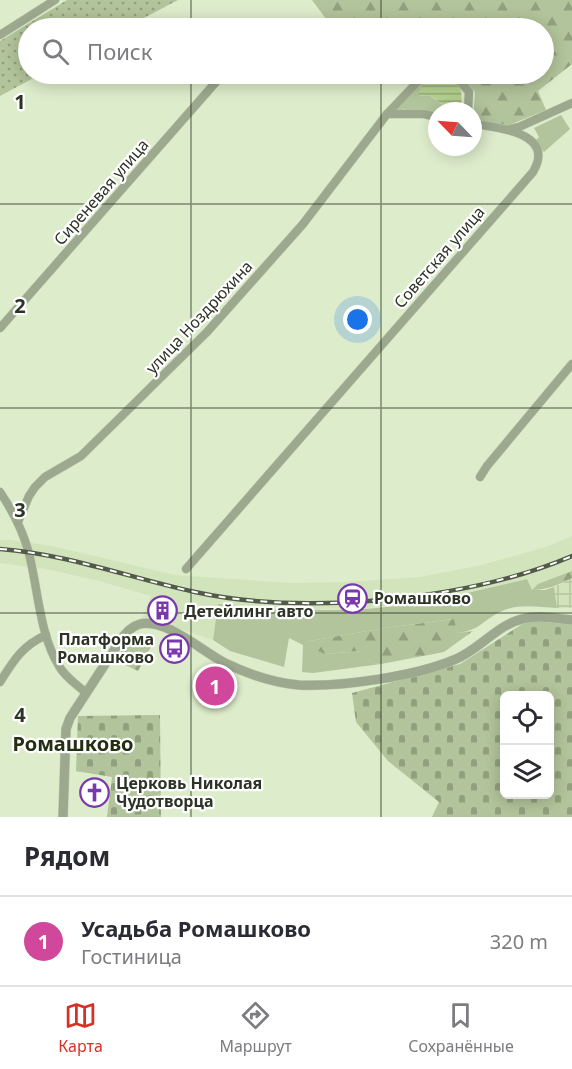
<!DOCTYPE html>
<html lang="ru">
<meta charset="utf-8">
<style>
body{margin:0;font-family:"Noto Sans",sans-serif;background:#f2f2f3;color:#2b2b33}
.controls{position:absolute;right:18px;bottom:18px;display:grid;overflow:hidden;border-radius:9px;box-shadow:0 3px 15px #0003}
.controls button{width:54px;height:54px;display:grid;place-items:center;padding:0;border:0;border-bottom:2px solid #e1e1e2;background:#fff;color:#2b2b33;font:30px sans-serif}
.compass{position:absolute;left:428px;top:102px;width:54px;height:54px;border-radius:50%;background:#fff;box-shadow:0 3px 15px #0003;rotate:295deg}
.you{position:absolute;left:358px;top:320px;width:21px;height:21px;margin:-15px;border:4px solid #fff;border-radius:50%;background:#1a73e8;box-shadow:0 0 0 9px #1a73e833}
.badge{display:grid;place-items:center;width:39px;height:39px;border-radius:50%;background:#d93025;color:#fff;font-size:20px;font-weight:700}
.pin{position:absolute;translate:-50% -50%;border:3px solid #fff;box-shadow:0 2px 6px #0006}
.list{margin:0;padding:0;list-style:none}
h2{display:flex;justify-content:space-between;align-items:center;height:78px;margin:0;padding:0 24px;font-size:26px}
h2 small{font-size:20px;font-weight:400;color:#7c7c81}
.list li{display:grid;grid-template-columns:39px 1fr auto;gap:18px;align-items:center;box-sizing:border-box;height:90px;padding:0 24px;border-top:2px solid #e1e1e2}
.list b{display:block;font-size:22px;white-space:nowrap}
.list p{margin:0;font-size:20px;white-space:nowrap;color:#7c7c81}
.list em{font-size:20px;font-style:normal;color:#7c7c81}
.icon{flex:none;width:33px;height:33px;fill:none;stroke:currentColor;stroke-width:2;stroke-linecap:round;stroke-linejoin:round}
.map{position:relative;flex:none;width:572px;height:817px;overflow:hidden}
.search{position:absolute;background:#fff;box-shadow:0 3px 15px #0003;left:18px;right:18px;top:18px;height:66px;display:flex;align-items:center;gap:15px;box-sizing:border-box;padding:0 21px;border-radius:33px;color:#7c7c81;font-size:22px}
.sheet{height:168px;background:#fff}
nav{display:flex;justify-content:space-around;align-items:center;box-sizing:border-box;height:84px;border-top:2px solid #e1e1e2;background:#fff;font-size:16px;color:#7c7c81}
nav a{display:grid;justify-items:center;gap:3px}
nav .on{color:#d93025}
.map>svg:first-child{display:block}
.built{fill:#d2e4bc}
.industrial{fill:url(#industrial-grid)}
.green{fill:#b2c49b}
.forest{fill:url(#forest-firs)}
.cemetery{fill:url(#cemetery-stones);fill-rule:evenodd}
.garden{fill:url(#garden-dots)}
.water{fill:url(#water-rules)}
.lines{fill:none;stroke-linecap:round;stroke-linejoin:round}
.minor-casing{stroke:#bac7aa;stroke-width:9}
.tertiary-casing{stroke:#bac7aa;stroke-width:10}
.minor{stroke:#9da98e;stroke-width:8}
.tertiary{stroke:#9da98e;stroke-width:9}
.rail-casing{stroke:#525a49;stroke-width:4.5}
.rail{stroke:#fff;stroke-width:2;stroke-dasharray:7;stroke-linecap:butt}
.grid{fill:none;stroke:#2d3326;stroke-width:1.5;stroke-opacity:0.55}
.labels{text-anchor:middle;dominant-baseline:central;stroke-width:4.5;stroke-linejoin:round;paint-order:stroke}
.street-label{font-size:16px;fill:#2d3326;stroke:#fff}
.poi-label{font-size:16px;font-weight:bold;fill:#2d3326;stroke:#fff;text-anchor:start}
.quarter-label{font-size:20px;font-weight:bold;fill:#232e13;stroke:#fff}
.grid-label{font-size:20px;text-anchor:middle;font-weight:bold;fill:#2d3326;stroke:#fff;stroke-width:4.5;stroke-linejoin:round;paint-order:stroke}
</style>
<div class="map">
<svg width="572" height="817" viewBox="0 0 572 817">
<defs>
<pattern id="industrial-grid" width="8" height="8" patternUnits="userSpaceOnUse" patternTransform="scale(1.5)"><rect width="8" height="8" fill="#d2e4bc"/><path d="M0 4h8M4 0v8" fill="none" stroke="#b5c4a1"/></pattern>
<pattern id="forest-firs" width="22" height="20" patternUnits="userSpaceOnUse" patternTransform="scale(1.5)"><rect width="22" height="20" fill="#b2c49b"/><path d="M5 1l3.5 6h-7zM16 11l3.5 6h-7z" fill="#91a07e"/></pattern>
<pattern id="cemetery-stones" width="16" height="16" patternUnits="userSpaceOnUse" patternTransform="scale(1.5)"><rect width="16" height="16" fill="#b2c49b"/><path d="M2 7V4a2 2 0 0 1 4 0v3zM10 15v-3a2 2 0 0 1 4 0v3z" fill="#91a07e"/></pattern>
<pattern id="garden-dots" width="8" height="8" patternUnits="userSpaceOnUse" patternTransform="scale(1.5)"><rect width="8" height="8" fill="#b2c49b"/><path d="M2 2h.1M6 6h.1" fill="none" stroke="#91a07e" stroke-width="1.8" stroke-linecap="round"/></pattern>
<pattern id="water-rules" width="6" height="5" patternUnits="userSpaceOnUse" patternTransform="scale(1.5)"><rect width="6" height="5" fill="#b7d392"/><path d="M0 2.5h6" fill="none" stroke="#95ac77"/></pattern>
</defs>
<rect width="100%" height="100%" fill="#ddeccb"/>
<polygon class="built" points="572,536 572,571 538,584 532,590 527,579 465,594 408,604 367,608 281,610 218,604 213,640 181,629 141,621 151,596 99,581 46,569 0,563 0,540 11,540 52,546 175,575 292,583 346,582 420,577 482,565 549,546"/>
<polygon class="industrial" points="572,578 572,608 557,608 554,587"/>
<g class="green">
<polygon points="424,80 419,95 422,96 429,95 448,109 457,111 437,111 437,113 393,113"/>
<polygon points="561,115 570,129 544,152 535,141 539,137 534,128"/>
<path d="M527,579L532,590H545L554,587L557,608C537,607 518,603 500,612C480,622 481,630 457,633L453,619L385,628L309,641L325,654L361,651L370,662L381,664L313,673L302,672L303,645L289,638L284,667L230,651L213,640L218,604C282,610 347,614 410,604C450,598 488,588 527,579Z"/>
</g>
<g class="forest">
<polygon points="312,0 572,0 572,64 538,91 546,110 507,126 473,120 475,92 459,74 544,74 544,28 396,28 385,20 373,28 335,28 332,27"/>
<path d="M572,571V578C558,585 547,590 532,590L538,584Z"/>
<polygon points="454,619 457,633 473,631 444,652 381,664 370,662 360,651 325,654 311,648 309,641 385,628"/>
<polygon points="133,635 152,645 138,671 115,660"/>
</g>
<g class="cemetery">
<path d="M527,621L572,624V817H432L439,802L388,761L356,722L352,693L460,664ZM504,696H550V794H504Z"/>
<polygon points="160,715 161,817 107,817 112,777 76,771 78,716"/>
</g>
<polygon class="garden" points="67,0 178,0 125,28 28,28 28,74 41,74 0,96 0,41"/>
<path class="water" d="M431,74C457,74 464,83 461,109C449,113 439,101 429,95L422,96L418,95L424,80Z"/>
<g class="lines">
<defs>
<g id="minor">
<polyline points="263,28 264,27"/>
<polyline points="0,35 55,0"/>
<polyline points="454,74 469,92 468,111"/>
<polyline points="387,114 424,114 437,117"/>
<polyline points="510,129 519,127 572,103"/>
<polyline points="0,328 223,74"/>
<polyline points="480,477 487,466 572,364"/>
<path d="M0,492C12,510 22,529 28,550C38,586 39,634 59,666C65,677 76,684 85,692"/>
<polyline points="18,522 29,496 35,487 45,477 81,456 207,332 303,224 387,114 425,74"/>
<path d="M186,569L533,172C535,168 538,163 538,159C543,131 490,126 473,124"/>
<path d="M0,682C14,660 22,646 46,635"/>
</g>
<path id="tertiary" d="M63,817L66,729L70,718L122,638C127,632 132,626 140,624C166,618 203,652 225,663C248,674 275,683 299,685C342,687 417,676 456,659C480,649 497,625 522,619C537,615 556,618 572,620"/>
</defs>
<use href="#minor" class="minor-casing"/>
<use href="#tertiary" class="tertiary-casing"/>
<use href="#minor" class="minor"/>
<use href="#tertiary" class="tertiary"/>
<defs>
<path id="rail" d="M0,549C67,554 130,578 195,592C305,616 469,600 572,556"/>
</defs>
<use href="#rail" class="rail-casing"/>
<use href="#rail" class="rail"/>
</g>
<path class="grid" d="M191,0V28M381,0V28M191,74V817M381,74V817M0,204H572M0,408H572M0,613H572"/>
<defs>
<symbol id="station-ring" viewBox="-11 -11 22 22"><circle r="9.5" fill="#fff" stroke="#7a38ad" stroke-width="1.5"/><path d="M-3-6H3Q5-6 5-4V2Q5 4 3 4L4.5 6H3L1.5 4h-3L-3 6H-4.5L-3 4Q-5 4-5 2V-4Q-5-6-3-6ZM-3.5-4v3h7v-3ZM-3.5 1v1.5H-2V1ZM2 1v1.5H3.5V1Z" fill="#7a38ad"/></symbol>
<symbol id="building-ring" viewBox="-11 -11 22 22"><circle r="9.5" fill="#fff" stroke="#7a38ad" stroke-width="1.5"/><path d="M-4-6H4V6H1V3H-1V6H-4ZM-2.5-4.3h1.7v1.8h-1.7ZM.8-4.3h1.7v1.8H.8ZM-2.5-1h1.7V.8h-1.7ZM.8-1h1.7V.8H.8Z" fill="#7a38ad"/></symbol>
<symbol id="bus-ring" viewBox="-11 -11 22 22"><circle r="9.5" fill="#fff" stroke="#7a38ad" stroke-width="1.5"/><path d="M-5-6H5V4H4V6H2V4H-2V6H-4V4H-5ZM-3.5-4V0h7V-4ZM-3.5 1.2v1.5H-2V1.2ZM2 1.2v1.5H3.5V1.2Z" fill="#7a38ad"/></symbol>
<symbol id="church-ring" viewBox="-11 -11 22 22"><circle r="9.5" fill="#fff" stroke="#7a38ad" stroke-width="1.5"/><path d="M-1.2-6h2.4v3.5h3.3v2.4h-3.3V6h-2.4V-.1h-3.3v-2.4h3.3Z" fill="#7a38ad"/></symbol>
</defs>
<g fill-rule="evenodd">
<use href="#station-ring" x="336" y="582" width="33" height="33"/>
<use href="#building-ring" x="146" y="594" width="33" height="33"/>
<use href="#bus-ring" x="158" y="632" width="33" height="33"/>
<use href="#church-ring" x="78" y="776" width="33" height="33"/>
</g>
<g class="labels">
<g class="street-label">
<text transform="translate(101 192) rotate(-49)">Сиреневая улица</text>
<text transform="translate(439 257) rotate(-49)">Советская улица</text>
<text transform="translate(199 317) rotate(-47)">улица Ноздрюхина</text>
</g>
<g class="poi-label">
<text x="374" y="598">Ромашково</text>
<text x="184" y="611">Детейлинг авто</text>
<text x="154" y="639" text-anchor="end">Платформа<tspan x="154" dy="18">Ромашково</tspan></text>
<text x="116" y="783">Церковь Николая<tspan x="116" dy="18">Чудотворца</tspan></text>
</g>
<g class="quarter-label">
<text x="73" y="743">Ромашково</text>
</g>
</g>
<g class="grid-label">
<text x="20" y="109">1</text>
<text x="20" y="313">2</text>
<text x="20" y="517">3</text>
<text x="20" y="722">4</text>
</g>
</svg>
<div class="controls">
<button><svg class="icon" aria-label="locate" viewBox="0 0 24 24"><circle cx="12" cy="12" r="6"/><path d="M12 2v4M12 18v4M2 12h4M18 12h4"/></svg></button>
<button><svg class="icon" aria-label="layers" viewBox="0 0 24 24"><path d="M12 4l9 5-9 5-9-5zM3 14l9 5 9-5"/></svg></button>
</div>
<svg class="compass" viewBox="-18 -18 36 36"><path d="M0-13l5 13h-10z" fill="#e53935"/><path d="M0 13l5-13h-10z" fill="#7c7c81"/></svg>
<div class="you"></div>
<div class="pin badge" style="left:215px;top:686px;background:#d1479c">1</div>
<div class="search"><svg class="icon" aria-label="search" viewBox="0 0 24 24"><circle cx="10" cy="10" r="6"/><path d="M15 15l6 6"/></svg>Поиск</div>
</div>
<section class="sheet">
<h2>Рядом<small></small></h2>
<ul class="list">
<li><span class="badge" style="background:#d1479c">1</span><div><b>Усадьба Ромашково</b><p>Гостиница</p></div><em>320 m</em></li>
</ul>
</section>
<nav>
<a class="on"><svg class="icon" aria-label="map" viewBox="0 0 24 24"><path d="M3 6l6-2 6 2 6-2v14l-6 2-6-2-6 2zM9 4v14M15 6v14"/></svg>Карта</a>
<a><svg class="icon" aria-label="directions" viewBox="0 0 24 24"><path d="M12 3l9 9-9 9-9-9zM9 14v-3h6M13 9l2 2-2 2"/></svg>Маршрут</a>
<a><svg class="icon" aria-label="saved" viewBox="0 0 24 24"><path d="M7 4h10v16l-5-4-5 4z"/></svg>Сохранённые</a>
</nav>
